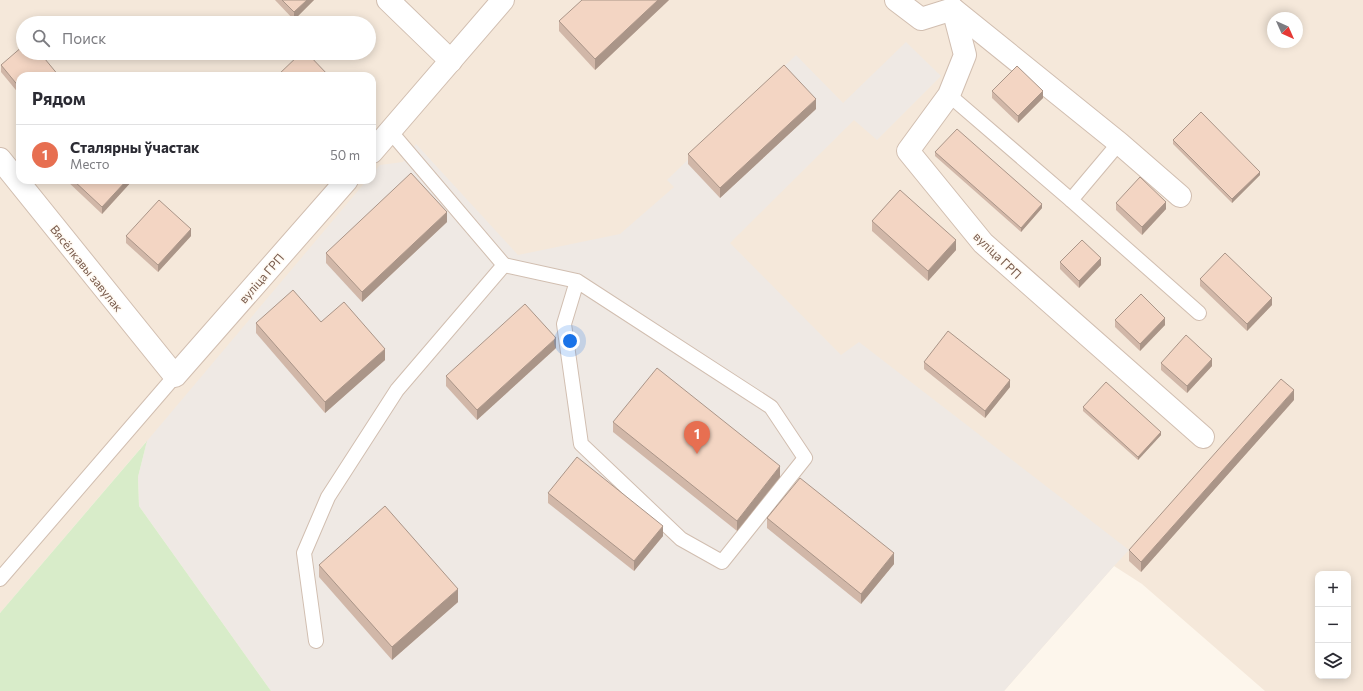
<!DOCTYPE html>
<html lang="ru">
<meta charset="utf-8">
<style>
body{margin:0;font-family:Commissioner,sans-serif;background:#f7f7f7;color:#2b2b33}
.controls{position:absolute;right:12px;bottom:12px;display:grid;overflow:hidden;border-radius:8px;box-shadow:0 2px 10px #0003}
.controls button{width:36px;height:36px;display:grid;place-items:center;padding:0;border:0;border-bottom:1px solid #e1e1e2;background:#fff;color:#2b2b33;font:20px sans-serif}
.compass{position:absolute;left:1267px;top:12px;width:36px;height:36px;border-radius:50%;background:#fff;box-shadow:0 2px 10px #0003;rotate:135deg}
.you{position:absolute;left:570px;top:341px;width:14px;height:14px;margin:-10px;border:3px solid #fff;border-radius:50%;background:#1a73e8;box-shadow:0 0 0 6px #1a73e833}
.badge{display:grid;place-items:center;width:26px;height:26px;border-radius:50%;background:#e76f51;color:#fff;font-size:13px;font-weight:700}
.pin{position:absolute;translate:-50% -33px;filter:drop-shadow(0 1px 2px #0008)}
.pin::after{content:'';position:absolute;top:21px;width:14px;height:12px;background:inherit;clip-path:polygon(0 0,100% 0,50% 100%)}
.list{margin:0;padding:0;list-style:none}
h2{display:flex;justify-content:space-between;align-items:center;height:52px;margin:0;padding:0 16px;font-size:17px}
h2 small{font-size:13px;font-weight:400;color:#7c7c81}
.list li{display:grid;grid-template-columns:26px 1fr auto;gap:12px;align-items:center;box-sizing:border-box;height:60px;padding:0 16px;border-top:1px solid #e1e1e2}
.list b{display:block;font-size:15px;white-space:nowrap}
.list p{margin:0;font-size:13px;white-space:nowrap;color:#7c7c81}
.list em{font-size:13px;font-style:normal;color:#7c7c81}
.icon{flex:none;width:22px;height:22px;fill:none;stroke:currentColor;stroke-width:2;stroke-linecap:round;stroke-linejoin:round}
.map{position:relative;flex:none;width:1363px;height:691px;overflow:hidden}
.search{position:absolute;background:#fff;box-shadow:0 2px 10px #0003;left:16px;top:16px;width:360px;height:44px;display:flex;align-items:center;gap:10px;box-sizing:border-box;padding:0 14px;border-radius:22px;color:#7c7c81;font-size:15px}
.panel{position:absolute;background:#fff;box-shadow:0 2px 10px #0003;left:16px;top:72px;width:360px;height:112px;border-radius:12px}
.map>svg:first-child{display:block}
.residential{fill:#f5e8da;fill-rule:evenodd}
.industrial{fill:#efe9e4}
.green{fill:#d8ecc9}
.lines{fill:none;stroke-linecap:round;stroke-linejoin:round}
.lane-casing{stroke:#d1beb0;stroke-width:16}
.street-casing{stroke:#d1beb0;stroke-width:24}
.lane{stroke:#fff;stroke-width:14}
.street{stroke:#fff;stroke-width:22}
.wall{fill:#d1b7a8}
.shaded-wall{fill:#aa9588}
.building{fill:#f3d5c3;stroke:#aa9588}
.labels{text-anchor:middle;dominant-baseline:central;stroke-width:3;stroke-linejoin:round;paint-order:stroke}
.street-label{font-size:12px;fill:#7a5c4d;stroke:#fffaf3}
</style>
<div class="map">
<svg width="1363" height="691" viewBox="0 0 1363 691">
<rect width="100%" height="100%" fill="#fdf6ec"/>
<path class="residential" d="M0,0H1363V691H1265L1142,584L1114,566L1004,691H271L146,442L0,613ZM1273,18H1297V42H1273ZM23,23H369V53H23ZM20,76H372V180H20ZM1318,574H1348V676H1318Z"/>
<polygon class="industrial" points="906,42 941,76 877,140 854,120 730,243 841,355 859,342 1129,550 1114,566 1004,691 271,691 139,506 138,477 147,441 367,180 372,180 372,174 380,165 403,162 416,144 518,255 620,234 674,187 667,180 796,55 843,103"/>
<polygon class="green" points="147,441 138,477 139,506 271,691 0,691 0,613"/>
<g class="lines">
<defs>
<g id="lane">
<polyline points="949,95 1071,200"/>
<polyline points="1119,143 1071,200 1199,313"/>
<polyline points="504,265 577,281 771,407 805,458 722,562 681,539 581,444 564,324 577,281"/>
<polyline points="0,579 175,376"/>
<polyline points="316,641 304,553 328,497 397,390 504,265 390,131"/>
</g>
<g id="street">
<polyline points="388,0 451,61"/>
<polyline points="896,0 921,19 953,9 1119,143 1180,196"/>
<polyline points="953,9 965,55 949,95 908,151 983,243 1203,437"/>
<polyline points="372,152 503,0"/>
<polyline points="0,159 175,376 347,180"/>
</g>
</defs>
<use href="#lane" class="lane-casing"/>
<use href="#street" class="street-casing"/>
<use href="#lane" class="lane"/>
<use href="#street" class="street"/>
</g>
<g class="wall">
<polygon points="275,0 314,0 294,20"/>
<polygon points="669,0 595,70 559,31 559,21"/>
<polygon points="1,65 20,76 20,95 1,72"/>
<polygon points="992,91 1043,98 1018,123 992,98"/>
<polygon points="816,109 720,198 688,164 688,154"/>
<polygon points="1173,140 1260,175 1232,203 1173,144"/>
<polygon points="935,152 1042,208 1021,232 935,156"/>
<polygon points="66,180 132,180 132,181 102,214"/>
<polygon points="1116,203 1166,209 1142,235 1116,210"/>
<polygon points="872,221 956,250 928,281 872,231"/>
<polygon points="447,222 362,302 326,263 326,253"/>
<polygon points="126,236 191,236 158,272 126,243"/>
<polygon points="1060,262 1101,265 1079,288 1060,269"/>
<polygon points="1200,279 1272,305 1247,331 1200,286"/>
<polygon points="1115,320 1165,325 1140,351 1115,327"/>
<polygon points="321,322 385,360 325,413 256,333 256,323"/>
<polygon points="556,348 477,420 446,386 446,376"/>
<polygon points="924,362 1010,387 985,418 924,369"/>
<polygon points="1161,363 1212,366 1187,393 1161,370"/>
<polygon points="1294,400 1141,572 1129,561 1129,550"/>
<polygon points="1083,407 1161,435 1138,460 1083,411"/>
<polygon points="613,422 780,477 737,531 613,432"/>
<polygon points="548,493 663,536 634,571 548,503"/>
<polygon points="767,518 894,564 861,604 767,528"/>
<polygon points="319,565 458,602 392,660 319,577"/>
</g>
<g class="shaded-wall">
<polygon points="307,0 314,0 294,20 294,12"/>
<polygon points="658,0 669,0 595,70 595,59"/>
<polygon points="1043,91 1043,98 1018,123 1018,116"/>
<polygon points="816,99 816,109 720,198 720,188"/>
<polygon points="1260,172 1260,175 1232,203 1232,199"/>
<polygon points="127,180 132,180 132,181 102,214 102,207"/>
<polygon points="1166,202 1166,209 1142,235 1142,227"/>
<polygon points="1042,204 1042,208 1021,232 1021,228"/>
<polygon points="447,212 447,222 362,302 362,292"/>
<polygon points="191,229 191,236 158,272 158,265"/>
<polygon points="956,240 956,250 928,281 928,271"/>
<polygon points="1101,258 1101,265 1079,288 1079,281"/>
<polygon points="1272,298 1272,305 1247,331 1247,324"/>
<polygon points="1165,318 1165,325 1140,351 1140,344"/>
<polygon points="556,338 556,348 477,420 477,410"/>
<polygon points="385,349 385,360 325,413 325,402"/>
<polygon points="1212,359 1212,366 1187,393 1187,386"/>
<polygon points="1010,380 1010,387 985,418 985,411"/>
<polygon points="1294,390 1294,400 1141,572 1141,562"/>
<polygon points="1161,432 1161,435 1138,460 1138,457"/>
<polygon points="780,466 780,477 737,531 737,521"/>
<polygon points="663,526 663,536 634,571 634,561"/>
<polygon points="894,553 894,564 861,604 861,594"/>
<polygon points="458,589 458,602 392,660 392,647"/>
</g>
<g class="building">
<polygon points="282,0 307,0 294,12"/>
<polygon points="582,0 658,0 595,59 559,21"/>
<polygon points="23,46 23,53 40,53 59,76 20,76 20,88 1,65"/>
<polygon points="301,53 307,53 329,76 277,76"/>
<polygon points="784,65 816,99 720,188 688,154"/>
<polygon points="1017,66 1043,91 1018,116 992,91"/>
<polygon points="1201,112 1260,172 1232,199 1173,140"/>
<polygon points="957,129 1042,204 1021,228 935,152"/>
<polygon points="411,173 447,212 362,292 326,253"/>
<polygon points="1140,177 1166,202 1142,227 1116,203"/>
<polygon points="73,180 127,180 102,207"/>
<polygon points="900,190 956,240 928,271 872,221"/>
<polygon points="159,200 191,229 158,265 126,236"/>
<polygon points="1082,240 1101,258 1079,281 1060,262"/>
<polygon points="1225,253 1272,298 1247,324 1200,279"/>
<polygon points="293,290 321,322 344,302 385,349 325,402 256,323"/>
<polygon points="1141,294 1165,318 1140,344 1115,320"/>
<polygon points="525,304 556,338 477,410 446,376"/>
<polygon points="948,331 1010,380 985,411 924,362"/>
<polygon points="1186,335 1212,359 1187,386 1161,363"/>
<polygon points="657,368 780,466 737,521 613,422"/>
<polygon points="1281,379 1294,390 1141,562 1129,550"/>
<polygon points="1106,382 1161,432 1138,457 1083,407"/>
<polygon points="577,457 663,526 634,561 548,493"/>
<polygon points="800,478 894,553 861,594 767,518"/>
<polygon points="385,506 458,589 392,647 319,565"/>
</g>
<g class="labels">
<g class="street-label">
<text transform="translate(998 255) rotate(44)">вуліца ГРП</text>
<text transform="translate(87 268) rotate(51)">Вясёлкавы завулак</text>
<text transform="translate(261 278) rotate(-49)">вуліца ГРП</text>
</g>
</g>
</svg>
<div class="controls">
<button>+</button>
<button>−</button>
<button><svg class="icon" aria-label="layers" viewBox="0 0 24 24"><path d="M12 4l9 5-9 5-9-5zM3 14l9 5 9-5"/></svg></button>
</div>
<svg class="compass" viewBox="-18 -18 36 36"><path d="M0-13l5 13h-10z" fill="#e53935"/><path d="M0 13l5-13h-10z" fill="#7c7c81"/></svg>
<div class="you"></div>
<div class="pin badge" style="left:697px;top:454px">1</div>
<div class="search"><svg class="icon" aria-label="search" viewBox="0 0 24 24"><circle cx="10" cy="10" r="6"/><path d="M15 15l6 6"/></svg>Поиск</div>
<section class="panel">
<h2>Рядом<small></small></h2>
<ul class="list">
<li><span class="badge">1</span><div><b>Сталярны ўчастак</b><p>Место</p></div><em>50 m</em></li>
</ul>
</section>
</div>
